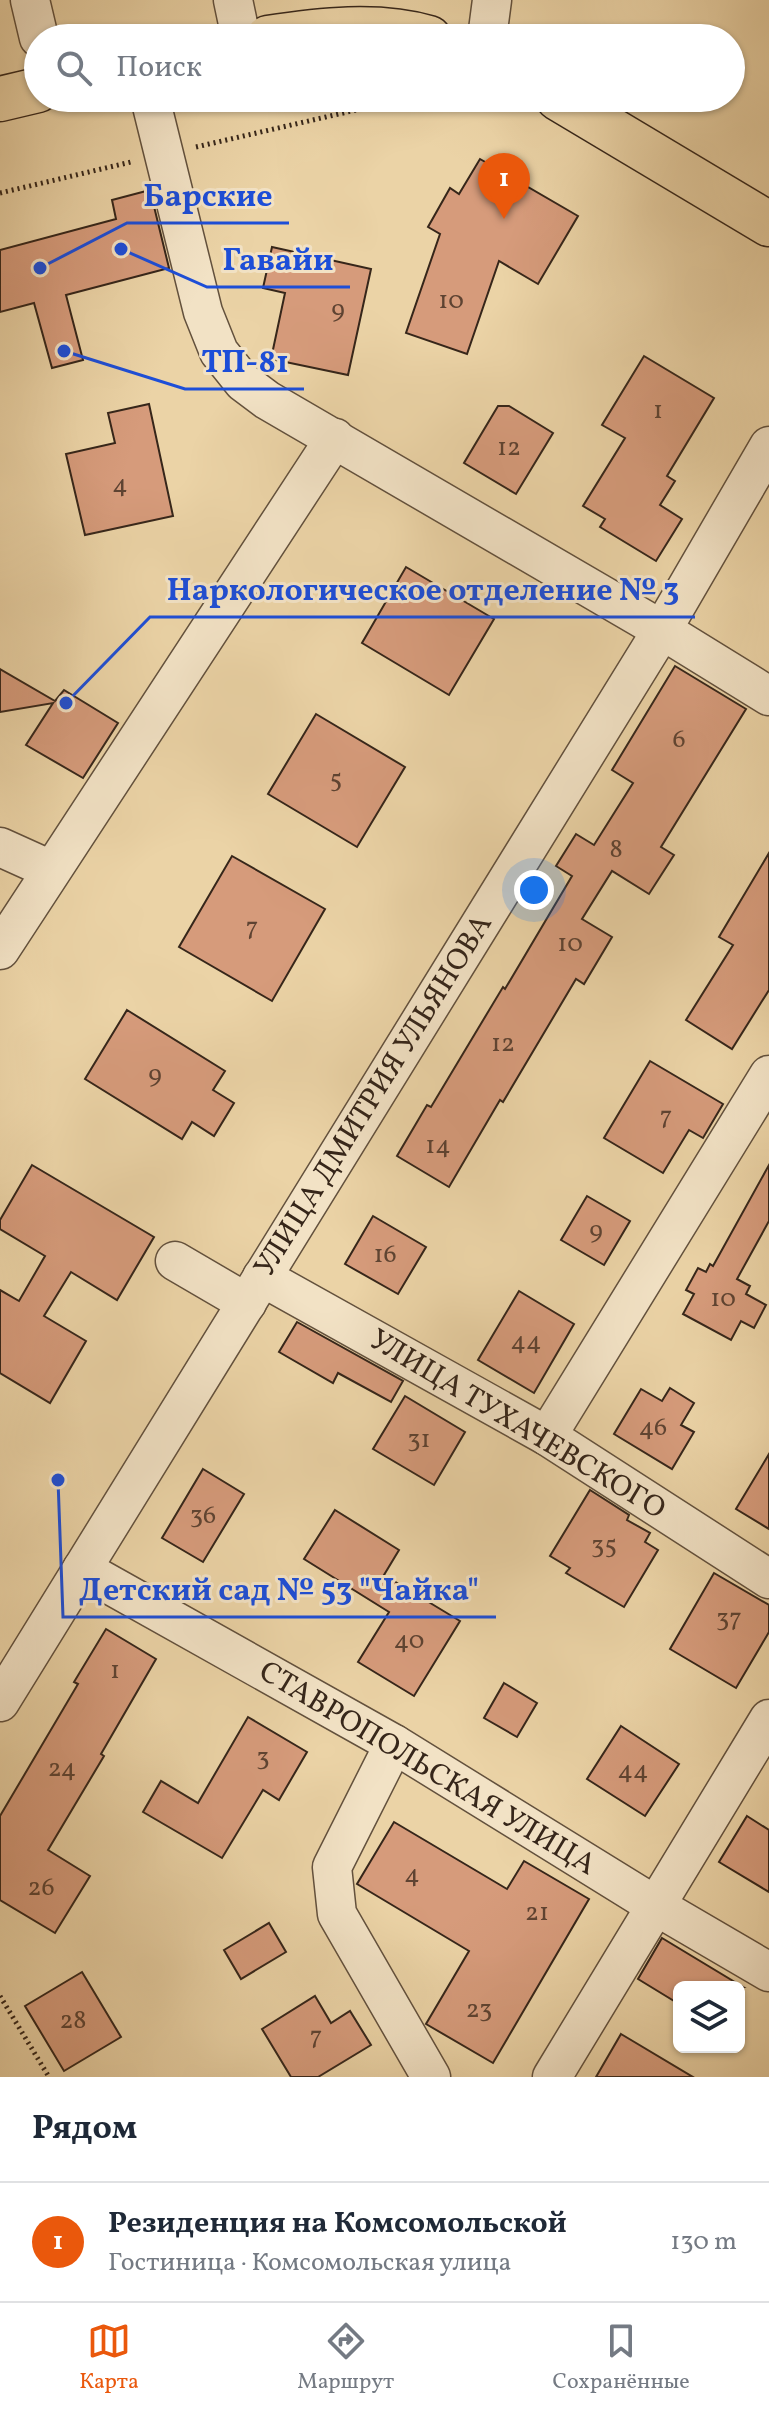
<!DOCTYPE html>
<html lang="ru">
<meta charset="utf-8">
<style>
body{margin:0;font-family:Vollkorn,serif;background:#f2f2f3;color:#1f2937}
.controls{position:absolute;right:24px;bottom:24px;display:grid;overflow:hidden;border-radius:12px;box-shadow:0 2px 6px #0004}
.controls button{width:72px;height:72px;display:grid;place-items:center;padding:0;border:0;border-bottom:2px solid #e0e1e3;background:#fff;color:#1f2937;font:40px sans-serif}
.you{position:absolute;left:534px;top:890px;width:28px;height:28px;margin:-20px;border:6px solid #fff;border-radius:50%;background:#1a73e8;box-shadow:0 0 0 12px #1a73e833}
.badge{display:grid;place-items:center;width:52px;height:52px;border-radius:50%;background:#ea580c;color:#fff;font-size:26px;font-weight:700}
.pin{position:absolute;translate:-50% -66px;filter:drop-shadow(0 2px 4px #0008)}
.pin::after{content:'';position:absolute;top:42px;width:28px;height:24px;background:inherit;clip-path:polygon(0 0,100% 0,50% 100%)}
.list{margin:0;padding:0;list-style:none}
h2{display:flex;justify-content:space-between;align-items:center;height:104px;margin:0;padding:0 32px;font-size:34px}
h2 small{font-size:26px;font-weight:400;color:#747a83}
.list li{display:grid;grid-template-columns:52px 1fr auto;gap:24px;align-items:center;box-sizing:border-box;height:120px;padding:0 32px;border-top:2px solid #e0e1e3}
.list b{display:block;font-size:30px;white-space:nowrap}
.list p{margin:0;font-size:26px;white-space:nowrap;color:#747a83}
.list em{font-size:26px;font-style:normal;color:#747a83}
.icon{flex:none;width:44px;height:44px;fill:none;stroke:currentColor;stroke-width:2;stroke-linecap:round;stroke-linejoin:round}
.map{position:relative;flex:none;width:769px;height:2077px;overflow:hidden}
.search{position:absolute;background:#fff;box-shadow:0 2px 6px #0004;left:24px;right:24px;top:24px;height:88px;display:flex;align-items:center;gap:20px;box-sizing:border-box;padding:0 28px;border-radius:44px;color:#747a83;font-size:30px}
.sheet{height:224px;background:#fff}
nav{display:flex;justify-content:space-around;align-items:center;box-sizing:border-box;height:112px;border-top:2px solid #e0e1e3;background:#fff;font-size:22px;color:#747a83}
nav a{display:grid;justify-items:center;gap:4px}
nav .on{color:#ea580c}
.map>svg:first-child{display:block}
.building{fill:#d69b7b;stroke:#36261a;stroke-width:2}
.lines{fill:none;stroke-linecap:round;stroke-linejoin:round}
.minor-casing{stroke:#63513d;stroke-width:41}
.major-casing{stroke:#36261a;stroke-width:47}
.path{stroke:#36261a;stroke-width:5;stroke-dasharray:2 4;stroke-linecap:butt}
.minor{stroke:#f2e2c5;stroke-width:38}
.major{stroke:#ebd3a6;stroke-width:44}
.labels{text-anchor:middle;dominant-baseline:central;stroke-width:6;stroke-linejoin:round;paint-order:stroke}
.number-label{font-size:26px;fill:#5e4332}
.street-label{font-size:30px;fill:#36261a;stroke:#f2e2c5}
.leader{fill:none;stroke:#1d4ed8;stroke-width:3}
.callout-dot{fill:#1d4ed8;stroke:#f2e2c5;stroke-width:3}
.callout-label{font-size:32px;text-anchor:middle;font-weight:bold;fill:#1d4ed8;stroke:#f2e2c5;stroke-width:6;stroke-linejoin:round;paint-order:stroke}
</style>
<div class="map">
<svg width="769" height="2077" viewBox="0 0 769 2077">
<rect width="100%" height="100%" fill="#ebd3a6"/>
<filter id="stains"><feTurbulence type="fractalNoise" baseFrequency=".0025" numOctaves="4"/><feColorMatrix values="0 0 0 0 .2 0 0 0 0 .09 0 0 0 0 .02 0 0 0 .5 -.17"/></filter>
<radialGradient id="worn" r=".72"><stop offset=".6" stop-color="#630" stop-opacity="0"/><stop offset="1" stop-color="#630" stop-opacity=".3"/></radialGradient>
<g class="building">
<polygon points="480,159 578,216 538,284 499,261 467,354 406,333 440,234 428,227 450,188 459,194"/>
<polygon points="150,190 169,268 66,295 83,360 52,368 34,303 0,312 0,250 116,219 112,200"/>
<polygon points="272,247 371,269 348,375 271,359 285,293 263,288"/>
<polygon points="644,356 714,398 667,476 675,481 660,505 682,519 656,561 600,527 605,519 583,506 625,438 602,425"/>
<polygon points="149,404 173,516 85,535 66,454 115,443 108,413"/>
<polygon points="498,406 509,406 553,433 516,494 464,463"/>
<polygon points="406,567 494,619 449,695 362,643"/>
<polygon points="675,666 746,709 661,847 674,855 649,894 612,871 582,919 612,937 584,984 576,979 503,1102 500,1100 449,1187 397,1156 427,1105 431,1107 503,987 505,989 572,876 556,866 576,834 594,845 633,783 612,770"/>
<polygon points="0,669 55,701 64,690 118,723 83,778 26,745 53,703 0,712"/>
<polygon points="316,714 405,767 357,847 268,794"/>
<polygon points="769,853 769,990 732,1049 686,1020 733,945 719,937"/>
<polygon points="232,856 325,909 272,1001 179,947"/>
<polygon points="127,1010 225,1071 213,1090 234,1103 214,1136 192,1122 182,1139 85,1079"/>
<polygon points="650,1061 723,1104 703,1138 689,1130 663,1173 604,1138"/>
<polygon points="32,1165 154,1237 117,1300 71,1272 44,1316 86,1341 50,1403 0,1373 0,1290 19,1301 45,1256 0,1229 0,1220"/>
<polygon points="769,1165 769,1221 737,1279 750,1286 746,1294 766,1305 754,1328 741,1321 731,1340 683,1314 694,1294 686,1290 698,1268 706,1272 710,1264 713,1266"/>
<polygon points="587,1196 630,1221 604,1265 561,1240"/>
<polygon points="373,1216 426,1247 398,1294 345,1264"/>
<polygon points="519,1291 574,1324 534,1393 478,1360"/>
<polygon points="297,1322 403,1381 391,1402 338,1373 333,1383 279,1352"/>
<polygon points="670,1388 694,1403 681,1425 694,1432 672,1469 614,1434 641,1389 662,1401"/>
<polygon points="405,1396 465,1432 434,1485 373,1449"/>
<polygon points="769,1454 769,1529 736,1509"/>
<polygon points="203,1469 244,1494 203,1562 162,1538"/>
<polygon points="590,1490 629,1515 627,1520 650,1533 645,1542 658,1550 624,1607 566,1573 570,1568 550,1556"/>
<polygon points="335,1510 399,1550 384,1575 460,1621 414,1696 358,1662 389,1612 304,1559"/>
<polygon points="714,1573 769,1605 769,1632 736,1688 670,1649"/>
<polygon points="106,1629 156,1659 101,1754 104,1756 48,1850 90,1876 55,1933 0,1900 0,1816 78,1684 74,1682"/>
<polygon points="504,1683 537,1703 517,1737 484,1718"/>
<polygon points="248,1717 307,1752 279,1800 263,1790 222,1858 143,1812 161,1781 198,1803"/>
<polygon points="621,1726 679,1764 645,1816 587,1779"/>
<polygon points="747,1816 769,1830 769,1892 719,1862"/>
<polygon points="394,1822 507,1889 524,1861 589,1899 493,2063 426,2024 469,1951 357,1884"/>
<polygon points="269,1923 286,1952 241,1979 224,1950"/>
<polygon points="662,1938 743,1987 679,1987 679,2004 638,1979"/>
<polygon points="82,1972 121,2037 64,2071 25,2006"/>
<polygon points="315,1996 331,2023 350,2011 371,2045 318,2077 291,2077 262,2029"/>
<polygon points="621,2034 693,2077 596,2077"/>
</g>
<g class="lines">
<defs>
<g id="minor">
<polyline points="30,0 39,38"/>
<polyline points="233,0 241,38"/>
<polyline points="487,38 492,0"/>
<polyline points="150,98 203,312 219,352 243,382 267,400 662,630 769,696"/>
<polyline points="0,847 51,870"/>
<polyline points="0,950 335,438"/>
<polyline points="175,1261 247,1303"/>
<polyline points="262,1277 547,1436 769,1579"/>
<polyline points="547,1436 769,1075"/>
<polyline points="82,1569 394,1744 656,1906 769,1972"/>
<polyline points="0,1702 662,630 769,446"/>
<polyline points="394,1744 332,1867 337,1914 431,2077"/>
<polyline points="552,2077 769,1719"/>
</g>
<g id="major">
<path d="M268,38C318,30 379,23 429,38"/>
<polyline points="558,98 769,224"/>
<polyline points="0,99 38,90"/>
</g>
</defs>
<use href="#minor" class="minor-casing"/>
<use href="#major" class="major-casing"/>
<g class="path">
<polyline points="196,147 382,104 425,98"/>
<polyline points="0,193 131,162"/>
<polyline points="0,1996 49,2077"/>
</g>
<use href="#minor" class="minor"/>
<use href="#major" class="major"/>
</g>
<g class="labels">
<g class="number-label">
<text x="451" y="301">10</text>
<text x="338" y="310">9</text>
<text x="658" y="411">1</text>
<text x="509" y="448">12</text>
<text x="120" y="485">4</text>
<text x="679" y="740">6</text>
<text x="336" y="780">5</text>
<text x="616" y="850">8</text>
<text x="252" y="928">7</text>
<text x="570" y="944">10</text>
<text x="503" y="1044">12</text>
<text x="155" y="1075">9</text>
<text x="666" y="1117">7</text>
<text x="438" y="1146">14</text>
<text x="596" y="1231">9</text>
<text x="385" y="1255">16</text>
<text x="723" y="1299">10</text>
<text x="526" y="1342">44</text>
<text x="653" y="1428">46</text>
<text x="419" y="1440">31</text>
<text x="203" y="1516">36</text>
<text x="604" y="1546">35</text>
<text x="729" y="1619">37</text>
<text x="409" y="1641">40</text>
<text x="115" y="1671">1</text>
<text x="263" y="1758">3</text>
<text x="62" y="1769">24</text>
<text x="633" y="1771">44</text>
<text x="412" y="1875">4</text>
<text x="41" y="1888">26</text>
<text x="537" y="1913">21</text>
<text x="479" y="2010">23</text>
<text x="73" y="2021">28</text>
<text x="316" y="2037">7</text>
</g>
<g class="street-label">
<text transform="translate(374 1096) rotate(-58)">УЛИЦА ДМИТРИЯ УЛЬЯНОВА</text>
<text transform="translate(517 1425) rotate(31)">УЛИЦА ТУХАЧЕВСКОГО</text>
<text transform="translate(427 1769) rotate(31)">СТАВРОПОЛЬСКАЯ УЛИЦА</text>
</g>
</g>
<path class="leader" d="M40 268L127 223H289M121 249L207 287H350M64 351L185 389H304M66 703L150 617H695M58 1480L63 1617H496"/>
<g class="callout-dot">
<circle cx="40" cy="268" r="8"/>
<circle cx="121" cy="249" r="8"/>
<circle cx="64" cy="351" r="8"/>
<circle cx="66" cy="703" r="8"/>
<circle cx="58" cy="1480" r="8"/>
</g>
<g class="callout-label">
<text x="208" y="206">Барские</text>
<text x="278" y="270">Гавайи</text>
<text x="245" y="372">ТП-81</text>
<text x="423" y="600">Наркологическое отделение № 3</text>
<text x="279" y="1600">Детский сад № 53 "Чайка"</text>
</g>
<rect width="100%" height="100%" filter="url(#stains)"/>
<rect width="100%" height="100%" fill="url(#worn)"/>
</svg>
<div class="controls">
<button><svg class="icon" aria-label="layers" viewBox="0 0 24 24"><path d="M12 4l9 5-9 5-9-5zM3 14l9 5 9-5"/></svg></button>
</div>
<div class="you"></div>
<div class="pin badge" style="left:504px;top:219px">1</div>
<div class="search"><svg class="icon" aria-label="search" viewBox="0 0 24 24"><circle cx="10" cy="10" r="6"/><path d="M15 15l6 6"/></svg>Поиск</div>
</div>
<section class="sheet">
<h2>Рядом<small></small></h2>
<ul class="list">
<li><span class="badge">1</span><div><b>Резиденция на Комсомольской</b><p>Гостиница · Комсомольская улица</p></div><em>130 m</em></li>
</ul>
</section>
<nav>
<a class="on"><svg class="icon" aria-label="map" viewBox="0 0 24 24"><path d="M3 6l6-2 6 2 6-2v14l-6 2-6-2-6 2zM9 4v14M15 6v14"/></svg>Карта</a>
<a><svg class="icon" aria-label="directions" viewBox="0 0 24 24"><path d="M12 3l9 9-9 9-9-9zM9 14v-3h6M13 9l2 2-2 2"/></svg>Маршрут</a>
<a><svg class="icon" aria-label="saved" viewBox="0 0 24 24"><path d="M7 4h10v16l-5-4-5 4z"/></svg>Сохранённые</a>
</nav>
